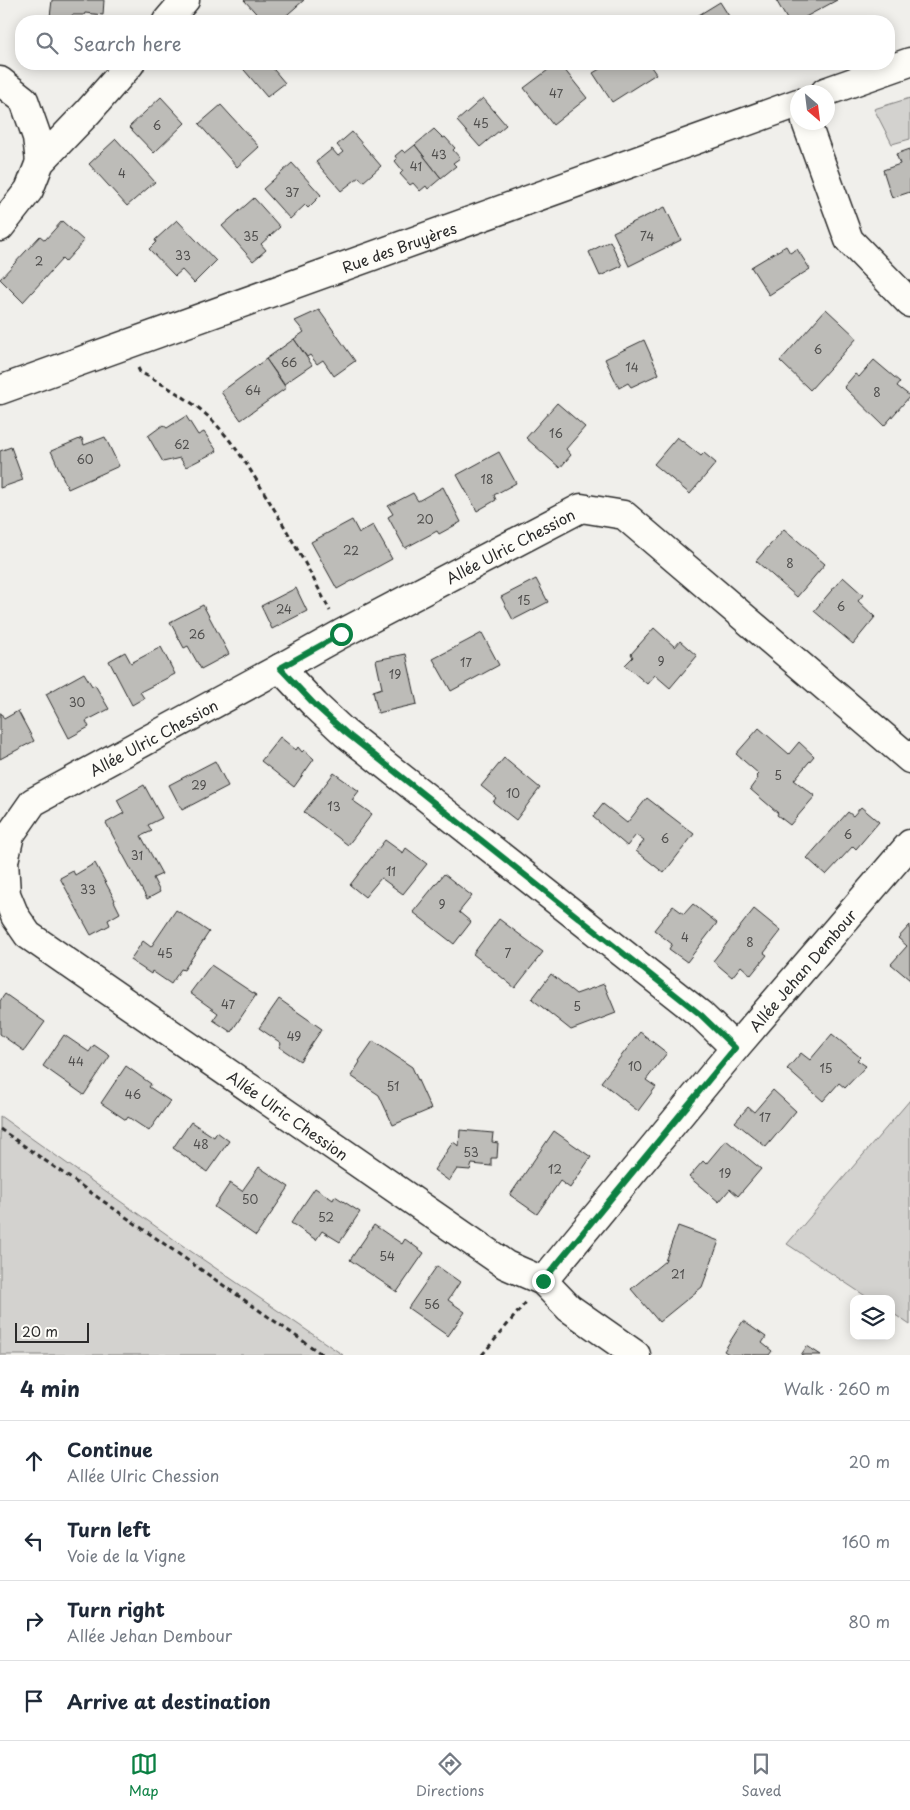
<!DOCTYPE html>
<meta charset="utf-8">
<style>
body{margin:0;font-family:"Playpen Sans",sans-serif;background:#f6f6f7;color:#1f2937}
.controls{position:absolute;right:15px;bottom:15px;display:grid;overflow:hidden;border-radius:10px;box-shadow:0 2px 12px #0003}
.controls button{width:45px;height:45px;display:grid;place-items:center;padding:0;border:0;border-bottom:1px solid #e0e1e3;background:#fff;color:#1f2937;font:25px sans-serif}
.compass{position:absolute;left:790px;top:85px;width:45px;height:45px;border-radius:50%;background:#fff;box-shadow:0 2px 12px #0003;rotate:152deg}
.scale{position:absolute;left:15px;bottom:12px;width:74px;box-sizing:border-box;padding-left:5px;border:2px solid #2b2b2b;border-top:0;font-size:14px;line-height:18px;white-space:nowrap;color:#2b2b2b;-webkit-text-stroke:4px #fdfcf7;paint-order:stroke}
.stop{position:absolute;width:15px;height:15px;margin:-11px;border:4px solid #0b8043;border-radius:50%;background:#fff}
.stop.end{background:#0b8043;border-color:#fff;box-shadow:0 1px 5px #0008}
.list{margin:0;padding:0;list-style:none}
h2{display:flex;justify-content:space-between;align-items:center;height:65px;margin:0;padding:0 20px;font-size:21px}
h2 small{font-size:16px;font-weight:400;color:#747a83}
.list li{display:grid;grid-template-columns:32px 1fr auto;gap:15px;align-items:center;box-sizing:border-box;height:80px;padding:0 20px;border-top:1px solid #e0e1e3}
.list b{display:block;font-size:19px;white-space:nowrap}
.list p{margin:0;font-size:16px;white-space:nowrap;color:#747a83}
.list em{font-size:16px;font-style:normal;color:#747a83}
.icon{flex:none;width:28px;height:28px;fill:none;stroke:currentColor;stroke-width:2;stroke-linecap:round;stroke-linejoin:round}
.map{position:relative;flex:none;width:910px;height:1355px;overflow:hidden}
.search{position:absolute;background:#fff;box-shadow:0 2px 12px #0003;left:15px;right:15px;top:15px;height:55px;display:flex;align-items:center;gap:12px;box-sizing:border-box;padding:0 18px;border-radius:20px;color:#747a83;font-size:19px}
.sheet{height:385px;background:#fff}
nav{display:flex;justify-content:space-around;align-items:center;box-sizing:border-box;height:70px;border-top:1px solid #e0e1e3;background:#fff;font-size:14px;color:#747a83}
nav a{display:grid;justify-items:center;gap:2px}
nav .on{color:#0b8043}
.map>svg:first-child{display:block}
.green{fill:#d3d2cf;stroke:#7f7e7d}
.building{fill:#bdbcb8;stroke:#2b2b2b}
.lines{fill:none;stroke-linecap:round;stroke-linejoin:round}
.minor-casing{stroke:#2b2b2b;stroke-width:31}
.path{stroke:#2b2b2b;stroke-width:3;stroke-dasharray:5 4;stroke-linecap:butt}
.minor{stroke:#fdfcf7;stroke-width:28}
.route{stroke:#0b8043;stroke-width:6}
.labels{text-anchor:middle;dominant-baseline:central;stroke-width:5;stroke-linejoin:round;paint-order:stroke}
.number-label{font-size:12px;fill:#504f4e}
.street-label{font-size:15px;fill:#2b2b2b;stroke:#fdfcf7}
</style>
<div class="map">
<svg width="910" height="1355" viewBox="0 0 910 1355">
<rect width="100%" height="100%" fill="#f0efeb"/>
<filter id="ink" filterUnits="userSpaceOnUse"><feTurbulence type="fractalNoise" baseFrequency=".02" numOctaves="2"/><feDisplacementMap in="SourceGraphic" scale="10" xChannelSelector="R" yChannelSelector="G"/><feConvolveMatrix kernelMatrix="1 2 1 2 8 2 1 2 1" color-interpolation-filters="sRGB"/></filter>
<g filter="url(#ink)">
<g class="green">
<polygon points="910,98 910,139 892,144 874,109"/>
<polygon points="910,1100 910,1325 891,1312 891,1299 870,1299 787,1244"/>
<polygon points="0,1116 189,1250 343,1355 0,1355"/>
</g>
<g class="building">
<polygon points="52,0 104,0 103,15 85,13 84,15 72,15 70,20 50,17"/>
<polygon points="244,0 304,0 280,21 263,21"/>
<polygon points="776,0 837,0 798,21 788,21"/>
<polygon points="720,2 732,21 689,21"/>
<polygon points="239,64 269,64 285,83 267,97"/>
<polygon points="548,64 560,64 587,98 553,125 524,88 548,70 545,66"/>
<polygon points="608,64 649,64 656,74 612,102 593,73"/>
<polygon points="161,97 185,123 154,153 129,127"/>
<polygon points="483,98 506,125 480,147 457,121"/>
<polygon points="221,105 259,147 237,167 199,124"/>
<polygon points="434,129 443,138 445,137 455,148 453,150 460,158 453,163 456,166 441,178 415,145"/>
<polygon points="352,132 381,166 363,182 359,177 341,191 316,162 332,149 338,156 343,152 337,145"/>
<polygon points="116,139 155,182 127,206 89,164"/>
<polygon points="415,145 441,178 428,189 426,186 420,191 413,183 410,185 400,174 403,171 395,161 397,159 395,156 402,150 405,153"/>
<polygon points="910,149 910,192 892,198 883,170 900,164 896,154"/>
<polygon points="292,163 321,195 308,208 305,205 290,219 263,189"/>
<polygon points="254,198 280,227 261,244 266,250 253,261 222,226"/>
<polygon points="665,207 681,240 629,266 613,232"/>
<polygon points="177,220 216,261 194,283 182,270 175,276 149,249 156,242 155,240"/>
<polygon points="62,221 84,241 65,262 62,259 23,302 0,279 40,236 45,240"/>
<polygon points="610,241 622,266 600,276 589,252"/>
<polygon points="786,246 790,253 797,249 810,269 769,295 751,267"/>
<polygon points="826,309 857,338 810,390 780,361"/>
<polygon points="319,310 355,361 334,376 323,360 317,364 310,355 307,357 294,339 304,332 295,321"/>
<polygon points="294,339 312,365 284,384 266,359"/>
<polygon points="644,340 659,374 631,387 628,383 619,388 605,359"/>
<polygon points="266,359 286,388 241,420 221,392"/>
<polygon points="874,360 900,382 897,386 910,396 884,426 844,387 855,374 859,377"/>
<polygon points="557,403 585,427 566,449 571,455 560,468 526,438"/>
<polygon points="186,416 198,435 204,432 217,451 186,467 180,458 163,462 148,436 163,425 167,428"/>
<polygon points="105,437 119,466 68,489 51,451 82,438 84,445"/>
<polygon points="677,437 701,456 704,453 716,463 690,494 654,464"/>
<polygon points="11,447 23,480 0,488 0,451"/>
<polygon points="499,452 516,483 494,495 496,500 477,511 457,475"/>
<polygon points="443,487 461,522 439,534 437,531 405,548 388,517 393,514 388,506 413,493 418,501"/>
<polygon points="352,520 359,533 373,525 392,559 337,589 311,542"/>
<polygon points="784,529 825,564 797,597 756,561"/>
<polygon points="843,577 863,595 858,601 875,617 853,644 814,611"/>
<polygon points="536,579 548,602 513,620 501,597"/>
<polygon points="296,588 307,611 272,629 261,606"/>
<polygon points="203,605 229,654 201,669 188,646 184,648 170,622"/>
<polygon points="654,628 675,647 680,641 697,656 670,688 655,675 647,684 625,665 633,657 631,654"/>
<polygon points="482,633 499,665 451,691 433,659"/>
<polygon points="161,647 175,674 140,692 144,698 132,705 109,661 125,652 131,663"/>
<polygon points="406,654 417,704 378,713 373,691 382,688 376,660"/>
<polygon points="84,673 92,686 95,685 109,709 86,721 89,727 69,738 46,694"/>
<polygon points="18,711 34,741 0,759 0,713 1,713 4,719"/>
<polygon points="759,728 789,754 799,742 814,756 794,780 815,796 790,825 777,815 778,813 750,789 758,778 756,777 759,774 736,754"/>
<polygon points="280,737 296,750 298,747 302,752 304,750 314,759 294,787 261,761"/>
<polygon points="504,758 540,788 516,820 493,802 496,798 481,786"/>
<polygon points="215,761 228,786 182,810 169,785"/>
<polygon points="334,773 359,791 352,800 372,814 348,845 304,812"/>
<polygon points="144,785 162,818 148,825 152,831 141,836 162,874 153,878 160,892 147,899 106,823 124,813 117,800"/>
<polygon points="647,798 694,834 664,873 636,851 644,841 636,835 627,846 593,817 603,804 627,823"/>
<polygon points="861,807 879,822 856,849 853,846 826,875 807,858 848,812 853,816"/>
<polygon points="385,840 403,853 406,848 427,864 403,894 381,878 365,897 350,885"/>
<polygon points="95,863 115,900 114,901 120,913 108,920 110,925 91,935 60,878 73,871 75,875"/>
<polygon points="444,874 472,896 459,912 471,922 454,944 413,912"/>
<polygon points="693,904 717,923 687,962 669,949 672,944 654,930 673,906 684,914"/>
<polygon points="754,909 781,931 764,953 767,955 751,975 741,966 732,977 713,961"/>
<polygon points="176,910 209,932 184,970 181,969 171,984 152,971 151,974 130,960 143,941 151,947"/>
<polygon points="499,919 543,952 515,988 473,954"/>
<polygon points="910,925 910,980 891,964 907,946 898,938"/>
<polygon points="211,965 256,995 231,1032 213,1020 218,1013 190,993"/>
<polygon points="551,974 576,994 604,984 616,1013 571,1030 532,999"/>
<polygon points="5,994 45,1022 24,1051 0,1034 0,1001"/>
<polygon points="279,999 322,1029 300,1061 279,1047 281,1043 259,1028"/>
<polygon points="640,1032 667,1053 646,1080 656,1087 638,1111 601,1082"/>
<polygon points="832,1034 860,1057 857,1060 866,1066 845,1088 839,1083 823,1101 787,1069 801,1053 810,1060"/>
<polygon points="64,1035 89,1052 94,1045 110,1056 84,1095 43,1066"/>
<polygon points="373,1041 412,1067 431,1109 393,1125 379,1095 351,1076 360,1062 359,1061"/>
<polygon points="126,1066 151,1084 149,1087 170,1101 149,1131 128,1117 126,1120 101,1103"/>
<polygon points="773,1090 796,1111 766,1147 735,1122 748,1107 754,1112"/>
<polygon points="191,1122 214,1137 217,1132 229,1141 207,1172 173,1148"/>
<polygon points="460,1130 493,1133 492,1142 498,1143 497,1158 491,1158 491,1166 472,1164 470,1170 457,1169 449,1181 434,1170 453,1142 459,1146"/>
<polygon points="554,1131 591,1157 570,1188 560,1181 537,1214 510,1195"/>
<polygon points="726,1140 761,1169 738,1196 730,1189 719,1202 689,1177 703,1161 706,1164"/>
<polygon points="259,1167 289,1187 256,1236 214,1207 230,1183 242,1191"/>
<polygon points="315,1188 333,1200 335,1196 360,1212 340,1242 322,1231 316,1240 291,1223"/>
<polygon points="374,1225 402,1244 405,1239 424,1253 397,1292 350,1260"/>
<polygon points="678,1226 719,1241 702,1287 659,1322 631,1289 665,1261"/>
<polygon points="437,1266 460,1282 448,1300 465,1312 448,1336 408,1308"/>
<polygon points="743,1321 766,1337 762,1343 772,1351 769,1355 730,1355 724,1351"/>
<polygon points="807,1346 821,1355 801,1355"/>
</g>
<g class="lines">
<defs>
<g id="minor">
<polyline points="167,21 185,0"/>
<polyline points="0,81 24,100 37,137 40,162"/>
<polyline points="825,92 910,62"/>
<polyline points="806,122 849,240 910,303"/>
<polyline points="0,227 29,190 40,162 88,112 130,64"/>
<path id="s1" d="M0,390L798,103"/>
<polyline points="280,668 315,705 345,733 701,1015 735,1048"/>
<path id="s2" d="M543,1281L735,1048L910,844"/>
<path id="s3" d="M636,1355L569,1308L543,1281L506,1265L28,935L15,916L6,894L4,861L10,835L33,802L280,668L341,634L581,508L624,515L910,759"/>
</g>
</defs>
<use href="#minor" class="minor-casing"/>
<g class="path">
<path d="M138,368L140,372C164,385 190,399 210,418C235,443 253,474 271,504C292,539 312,575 330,611"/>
<polyline points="0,1129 323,1355"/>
<polyline points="482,1355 527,1301"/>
</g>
<use href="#minor" class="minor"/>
</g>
</g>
<g class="lines" filter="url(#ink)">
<polyline class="route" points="341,634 280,668 315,705 345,732 701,1015 735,1048 543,1281"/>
</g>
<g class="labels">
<g class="number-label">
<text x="556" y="93">47</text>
<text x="481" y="123">45</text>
<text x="157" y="125">6</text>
<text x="439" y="154">43</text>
<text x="416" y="166">41</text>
<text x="122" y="173">4</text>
<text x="292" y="192">37</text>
<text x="251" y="236">35</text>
<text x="647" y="236">74</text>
<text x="183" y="255">33</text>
<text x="39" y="261">2</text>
<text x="818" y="349">6</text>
<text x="289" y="362">66</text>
<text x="632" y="367">14</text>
<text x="253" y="390">64</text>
<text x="877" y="392">8</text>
<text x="556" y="433">16</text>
<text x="182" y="444">62</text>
<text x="85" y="459">60</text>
<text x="487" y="479">18</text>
<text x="425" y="519">20</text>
<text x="351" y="550">22</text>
<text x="790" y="563">8</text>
<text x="524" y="600">15</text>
<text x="841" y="606">6</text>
<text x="284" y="609">24</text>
<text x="197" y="634">26</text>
<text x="661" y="661">9</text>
<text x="466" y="662">17</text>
<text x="395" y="674">19</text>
<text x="77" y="702">30</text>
<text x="778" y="775">5</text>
<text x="199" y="785">29</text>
<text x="513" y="793">10</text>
<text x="334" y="806">13</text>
<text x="848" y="834">6</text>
<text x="665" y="838">6</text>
<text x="137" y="855">31</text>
<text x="391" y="871">11</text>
<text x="88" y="889">33</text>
<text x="442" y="904">9</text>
<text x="685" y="937">4</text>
<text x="750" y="942">8</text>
<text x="165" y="953">45</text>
<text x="508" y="953">7</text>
<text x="228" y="1004">47</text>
<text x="577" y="1006">5</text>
<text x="294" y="1036">49</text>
<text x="76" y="1061">44</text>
<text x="635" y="1066">10</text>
<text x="826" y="1068">15</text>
<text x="393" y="1086">51</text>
<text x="133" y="1094">46</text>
<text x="765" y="1117">17</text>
<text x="201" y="1144">48</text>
<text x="471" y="1152">53</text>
<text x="555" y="1169">12</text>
<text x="725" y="1173">19</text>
<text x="250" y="1199">50</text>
<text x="326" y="1217">52</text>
<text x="387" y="1256">54</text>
<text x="678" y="1274">21</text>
<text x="432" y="1304">56</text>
</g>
<g class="street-label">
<text stroke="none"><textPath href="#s1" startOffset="424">Rue des Bruyères</textPath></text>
<text stroke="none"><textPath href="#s3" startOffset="1429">Allée Ulric Chession</textPath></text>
<text stroke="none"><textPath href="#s3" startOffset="1024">Allée Ulric Chession</textPath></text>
<text stroke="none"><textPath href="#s2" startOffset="405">Allée Jehan Dembour</textPath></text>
<text transform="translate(288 1115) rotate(35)">Allée Ulric Chession</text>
</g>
</g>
</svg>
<div class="controls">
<button><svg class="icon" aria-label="layers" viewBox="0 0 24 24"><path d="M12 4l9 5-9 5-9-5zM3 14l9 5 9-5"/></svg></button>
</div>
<svg class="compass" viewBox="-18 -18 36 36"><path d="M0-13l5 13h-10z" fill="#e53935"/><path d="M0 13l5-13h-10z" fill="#747a83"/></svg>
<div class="scale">20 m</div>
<div class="stop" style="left:341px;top:634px"></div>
<div class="stop end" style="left:543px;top:1281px"></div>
<div class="search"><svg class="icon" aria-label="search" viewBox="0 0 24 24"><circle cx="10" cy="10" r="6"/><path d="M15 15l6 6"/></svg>Search here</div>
</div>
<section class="sheet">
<h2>4 min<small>Walk · 260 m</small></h2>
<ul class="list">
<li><svg class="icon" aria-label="ahead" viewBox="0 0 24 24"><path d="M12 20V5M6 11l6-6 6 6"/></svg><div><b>Continue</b><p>Allée Ulric Chession</p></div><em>20 m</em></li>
<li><svg class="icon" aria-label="left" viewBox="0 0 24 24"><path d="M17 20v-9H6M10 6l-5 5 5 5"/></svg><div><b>Turn left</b><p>Voie de la Vigne</p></div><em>160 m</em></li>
<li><svg class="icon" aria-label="right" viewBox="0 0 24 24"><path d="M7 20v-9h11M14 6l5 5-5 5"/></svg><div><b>Turn right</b><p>Allée Jehan Dembour</p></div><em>80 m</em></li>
<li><svg class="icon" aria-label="arrive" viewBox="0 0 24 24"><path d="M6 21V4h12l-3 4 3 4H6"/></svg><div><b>Arrive at destination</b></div></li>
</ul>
</section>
<nav>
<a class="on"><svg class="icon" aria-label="map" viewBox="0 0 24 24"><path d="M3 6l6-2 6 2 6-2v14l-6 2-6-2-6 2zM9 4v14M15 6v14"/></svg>Map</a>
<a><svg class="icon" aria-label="directions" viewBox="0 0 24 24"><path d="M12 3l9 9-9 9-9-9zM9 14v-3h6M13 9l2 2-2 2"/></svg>Directions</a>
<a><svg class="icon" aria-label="saved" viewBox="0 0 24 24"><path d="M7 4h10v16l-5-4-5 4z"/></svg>Saved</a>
</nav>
